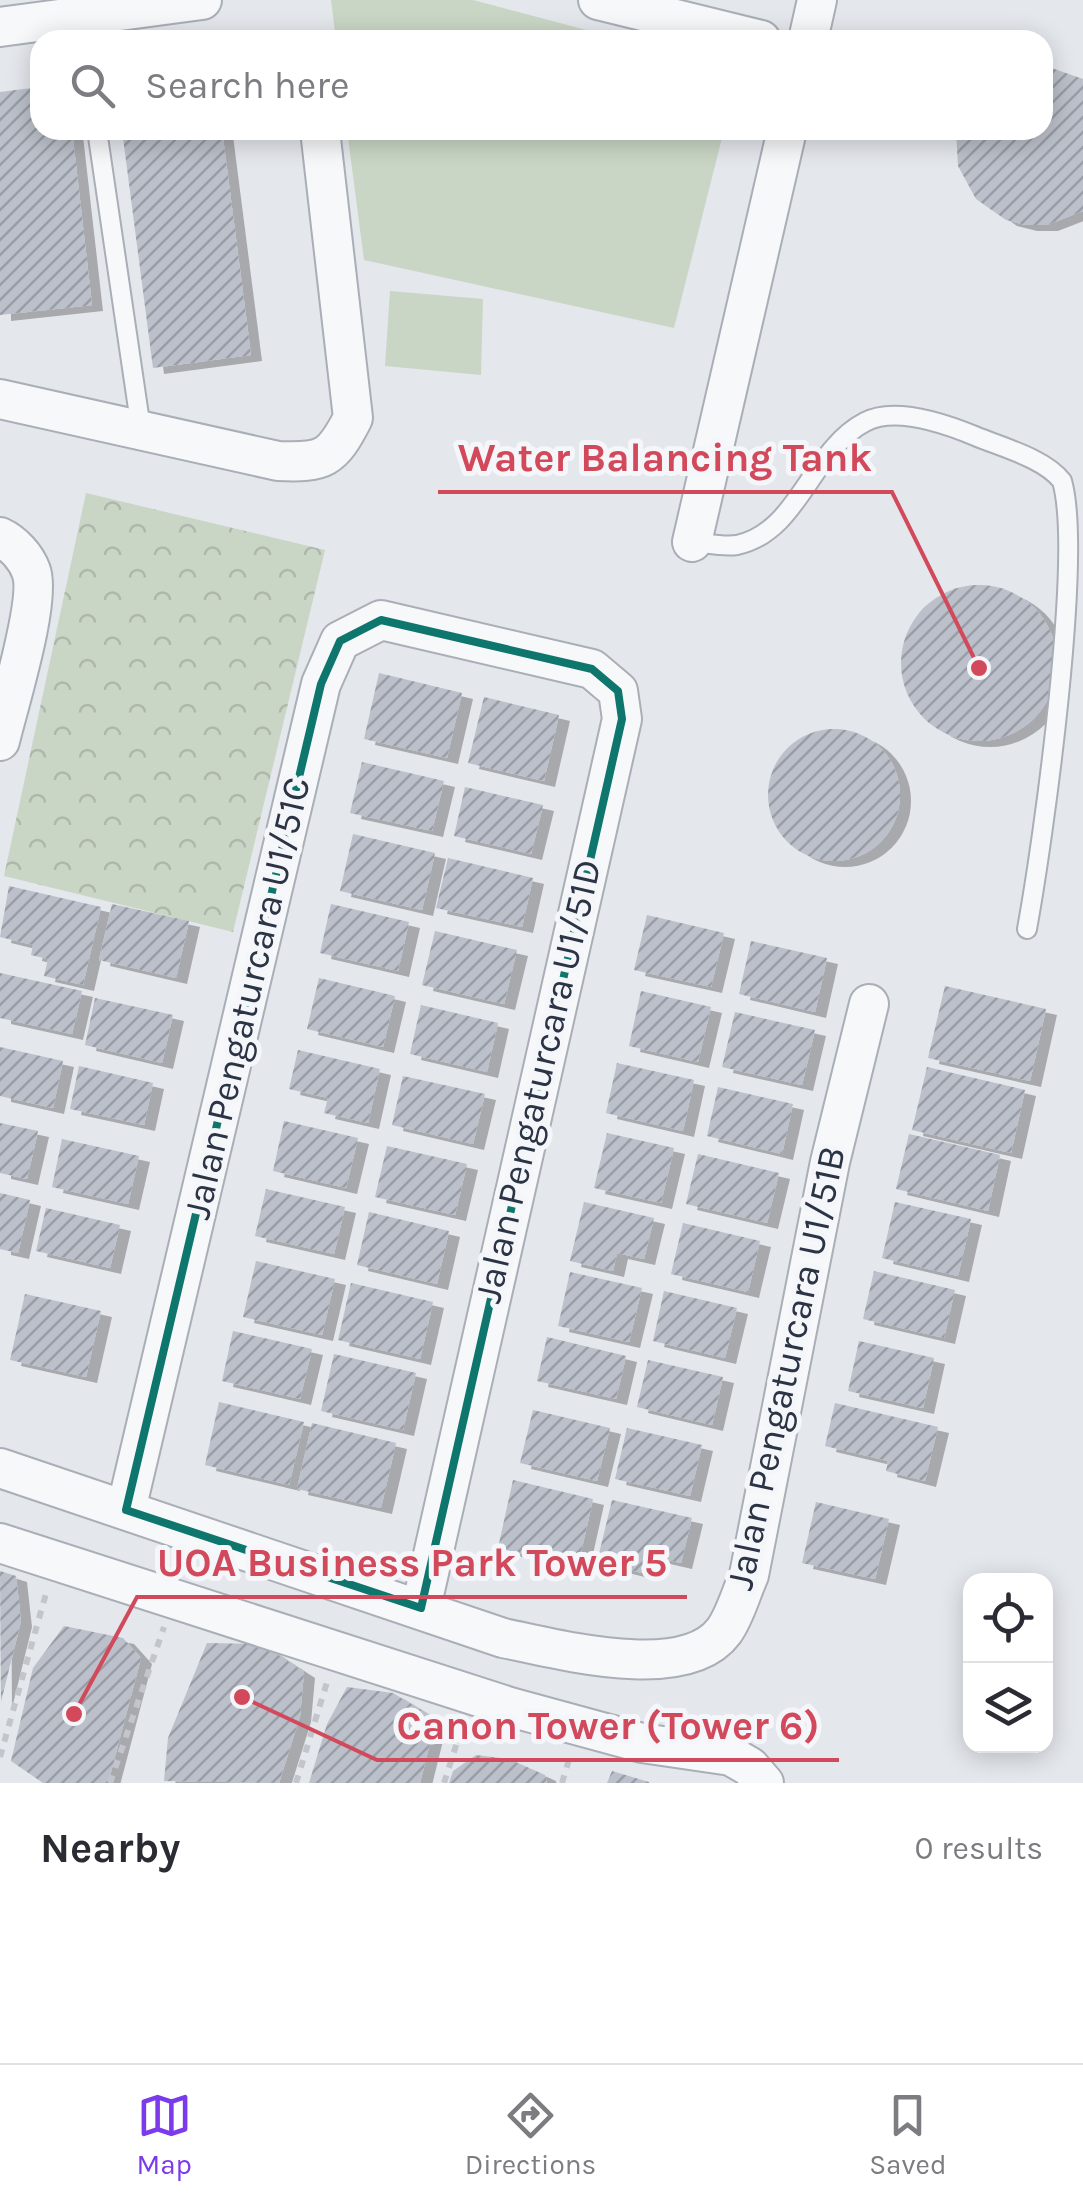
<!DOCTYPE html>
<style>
body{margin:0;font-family:Karla,sans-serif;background:#f2f2f3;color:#2b2b33}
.controls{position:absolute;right:30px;bottom:30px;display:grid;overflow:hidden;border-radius:20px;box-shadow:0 5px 25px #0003}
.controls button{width:90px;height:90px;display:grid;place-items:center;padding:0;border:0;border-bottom:2px solid #e1e1e2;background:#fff;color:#2b2b33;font:50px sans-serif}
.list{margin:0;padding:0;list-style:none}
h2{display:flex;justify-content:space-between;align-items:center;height:130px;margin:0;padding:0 40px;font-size:42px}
h2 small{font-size:32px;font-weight:400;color:#7c7c81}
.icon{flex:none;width:55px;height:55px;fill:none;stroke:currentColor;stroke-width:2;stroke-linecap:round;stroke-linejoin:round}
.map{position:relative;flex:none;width:1083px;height:1783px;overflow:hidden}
.search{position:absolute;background:#fff;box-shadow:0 5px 25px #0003;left:30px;right:30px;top:30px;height:110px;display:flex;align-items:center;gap:25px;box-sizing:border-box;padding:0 35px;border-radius:30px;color:#7c7c81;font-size:38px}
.sheet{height:280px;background:#fff}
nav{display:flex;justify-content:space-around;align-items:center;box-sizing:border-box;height:140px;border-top:2px solid #e1e1e2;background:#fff;font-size:28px;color:#7c7c81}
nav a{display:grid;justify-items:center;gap:5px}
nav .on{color:#7c3aed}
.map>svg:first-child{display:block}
.grass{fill:#c9d6c5}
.park{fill:url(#park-crowns)}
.building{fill:url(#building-hatch);filter:url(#shadow)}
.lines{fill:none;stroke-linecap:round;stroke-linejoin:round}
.service-casing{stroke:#a9aeb7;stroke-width:22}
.minor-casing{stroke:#a9aeb7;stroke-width:42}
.path{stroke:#c2c5cb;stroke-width:6;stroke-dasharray:8 8;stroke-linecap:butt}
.service{stroke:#f7f8fa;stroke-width:18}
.minor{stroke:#f7f8fa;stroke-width:38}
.marked{fill:none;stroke:#0f766e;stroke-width:8;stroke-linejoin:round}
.labels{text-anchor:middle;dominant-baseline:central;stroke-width:10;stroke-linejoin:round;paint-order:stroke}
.street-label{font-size:38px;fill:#2b3445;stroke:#f4f6f9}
.leader{fill:none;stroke:#d1495b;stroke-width:4}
.callout-dot{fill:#d1495b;stroke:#f4f6f9;stroke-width:4}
.callout-label{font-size:40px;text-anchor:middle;font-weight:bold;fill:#d1495b;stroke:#f4f6f9;stroke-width:10;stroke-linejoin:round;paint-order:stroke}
</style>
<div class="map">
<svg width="1083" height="1783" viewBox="0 0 1083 1783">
<defs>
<pattern id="park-crowns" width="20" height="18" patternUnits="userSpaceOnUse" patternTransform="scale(2.5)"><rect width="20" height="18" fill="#c9d6c5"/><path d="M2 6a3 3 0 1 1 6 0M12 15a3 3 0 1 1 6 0" fill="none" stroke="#adb8ab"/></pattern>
<pattern id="building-hatch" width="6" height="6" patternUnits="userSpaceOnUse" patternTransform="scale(2.5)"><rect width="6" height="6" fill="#bbc0ca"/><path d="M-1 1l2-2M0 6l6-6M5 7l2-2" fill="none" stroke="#989da6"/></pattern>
<filter id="shadow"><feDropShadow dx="11" dy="6" stdDeviation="0" flood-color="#0004"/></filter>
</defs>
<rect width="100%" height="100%" fill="#e4e7ec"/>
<g class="grass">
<polygon points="331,0 473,0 624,40 336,40"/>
<polygon points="347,130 724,130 674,328 364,260"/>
<polygon points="390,291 483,299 481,375 385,366"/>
</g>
<polygon class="park" points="86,493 325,550 233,932 4,876"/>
<g class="building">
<polygon points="1043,65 1083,79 1083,211 1047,225 1026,225 1006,220 976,199 958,166 956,130 1043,130"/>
<polygon points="40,87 40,130 72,130 92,305 0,315 0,92"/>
<polygon points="122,130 222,130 251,355 153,368"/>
<circle cx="979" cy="663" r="78"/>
<polygon points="379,673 462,693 447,758 364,739"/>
<polygon points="484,697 559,715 544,781 468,763"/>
<circle cx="834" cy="795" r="66"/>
<polygon points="362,762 444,781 432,831 350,813"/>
<polygon points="465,787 543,805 531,854 454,836"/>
<polygon points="353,834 435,853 422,910 340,891"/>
<polygon points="448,858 533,878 522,927 436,908"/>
<polygon points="9,886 101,907 83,985 44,976 48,959 31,955 33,945 0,937"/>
<polygon points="112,904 189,921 176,978 99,960"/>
<polygon points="331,904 409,922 398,971 320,953"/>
<polygon points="647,915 724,933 711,987 634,970"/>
<polygon points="435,931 517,950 504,1004 422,985"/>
<polygon points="751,941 827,958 815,1012 739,994"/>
<polygon points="0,973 82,991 72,1034 0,1018"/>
<polygon points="319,978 395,996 383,1047 307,1029"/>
<polygon points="945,986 1046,1009 1030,1081 928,1058"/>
<polygon points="641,991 711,1007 698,1062 629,1046"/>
<polygon points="95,998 173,1015 162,1063 85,1045"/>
<polygon points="421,1005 498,1023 487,1072 410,1054"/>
<polygon points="735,1012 815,1030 802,1085 722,1067"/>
<polygon points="0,1047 63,1061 53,1108 0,1096"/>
<polygon points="298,1050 380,1069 368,1123 324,1113 328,1098 289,1089"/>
<polygon points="617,1063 694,1080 683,1131 606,1113"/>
<polygon points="79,1066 153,1083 144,1125 70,1109"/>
<polygon points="927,1067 1025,1090 1011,1153 912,1130"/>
<polygon points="403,1076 485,1094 473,1144 392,1125"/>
<polygon points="718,1087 793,1104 782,1154 707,1136"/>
<polygon points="284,1121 358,1138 346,1188 273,1171"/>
<polygon points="0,1123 38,1131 27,1179 0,1173"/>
<polygon points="607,1133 674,1148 661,1203 594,1188"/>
<polygon points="909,1134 1000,1155 988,1211 896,1189"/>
<polygon points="62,1139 139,1156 128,1204 52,1187"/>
<polygon points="387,1146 467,1164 455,1215 375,1197"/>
<polygon points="698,1154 779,1173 767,1223 686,1204"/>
<polygon points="266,1189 345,1207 334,1254 255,1236"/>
<polygon points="0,1193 30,1200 18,1253 0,1249"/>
<polygon points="584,1202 654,1218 644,1259 617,1253 613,1271 570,1261"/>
<polygon points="895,1202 971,1219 958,1276 882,1258"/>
<polygon points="46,1208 120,1225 110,1268 36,1251"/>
<polygon points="369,1212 449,1231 437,1284 357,1265"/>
<polygon points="683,1223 760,1241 748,1292 671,1274"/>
<polygon points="256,1261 335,1279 322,1335 243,1317"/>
<polygon points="874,1271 955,1290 944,1338 863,1319"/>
<polygon points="570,1272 642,1288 629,1342 558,1326"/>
<polygon points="351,1283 433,1302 420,1359 338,1340"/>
<polygon points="664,1291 737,1308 725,1358 653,1341"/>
<polygon points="25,1294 101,1311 86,1377 10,1360"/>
<polygon points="233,1331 312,1349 300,1399 222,1381"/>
<polygon points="547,1337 626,1356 616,1399 537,1381"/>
<polygon points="859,1341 934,1358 923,1408 848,1391"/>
<polygon points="334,1354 416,1373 403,1430 321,1411"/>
<polygon points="648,1360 723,1377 712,1425 637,1407"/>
<polygon points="219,1402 304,1422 289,1485 205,1465"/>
<polygon points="835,1403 938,1427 925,1481 886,1471 888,1461 825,1446"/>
<polygon points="533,1410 610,1428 597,1481 520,1463"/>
<polygon points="312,1423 396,1443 381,1508 297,1489"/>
<polygon points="627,1428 702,1445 690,1496 615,1479"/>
<polygon points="513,1480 593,1499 578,1566 498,1548"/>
<polygon points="612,1500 692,1518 681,1563 646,1555 642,1573 597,1562"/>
<polygon points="816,1502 889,1519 875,1579 802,1563"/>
<polygon points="0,1571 16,1576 21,1621 1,1702"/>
<polygon points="64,1626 123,1638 141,1658 108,1783 43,1783 11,1761 33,1668"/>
<polygon points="207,1643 261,1644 304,1672 300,1716 279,1783 164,1781 168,1738"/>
<polygon points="347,1687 393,1693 436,1719 420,1783 309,1783 327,1724"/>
<polygon points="476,1755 509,1759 545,1775 547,1783 449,1783 453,1771"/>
<polygon points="612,1771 649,1782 649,1783 607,1783"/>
</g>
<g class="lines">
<defs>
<g id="service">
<polyline points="97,130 141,429"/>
<path d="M692,542C706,543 722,547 737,545C799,532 811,450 865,422C895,406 946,424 975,436C1001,447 1044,458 1062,481C1083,554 1044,836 1027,929"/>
</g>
<g id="minor">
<polyline points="598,0 761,40"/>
<polyline points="0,27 202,0"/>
<polyline points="808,40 817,0"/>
<path d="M0,399L278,461C324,463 332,459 353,418L320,130"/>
<path d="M0,537C13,543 26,557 31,571C42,599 8,707 0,741"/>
<polyline points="692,542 787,130"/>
<path d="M0,1468L503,1638C558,1649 685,1684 724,1631C735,1616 741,1593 749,1575L830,1162L869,1004"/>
<polyline points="126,1510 321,684 340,641 381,620 592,669 618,691 622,719 421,1608"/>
<polyline points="0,1543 510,1707 642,1743 731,1756 750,1767 764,1783"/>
</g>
</defs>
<use href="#service" class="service-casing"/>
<use href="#minor" class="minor-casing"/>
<g class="path">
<polyline points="0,1757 47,1590"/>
<polyline points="110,1783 164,1627"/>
<polyline points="296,1783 328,1679"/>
<polyline points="444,1783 462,1727"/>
<polyline points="562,1783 570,1756"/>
</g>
<use href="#service" class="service"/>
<use href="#minor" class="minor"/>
</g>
<path class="marked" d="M381,620L592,669L618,691L622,719L421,1608L126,1510L321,684L340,641Z"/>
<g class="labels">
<g class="street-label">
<text transform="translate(247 998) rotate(-77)">Jalan Pengaturcara U1/51C</text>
<text transform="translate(538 1081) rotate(-77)">Jalan Pengaturcara U1/51D</text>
<text transform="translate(786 1368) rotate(-78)">Jalan Pengaturcara U1/51B</text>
</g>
</g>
<path class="leader" d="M979 668L892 492H438M74 1714L137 1597H687M242 1697L377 1760H839"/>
<g class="callout-dot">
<circle cx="979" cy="668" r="10"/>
<circle cx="74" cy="1714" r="10"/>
<circle cx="242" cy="1697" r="10"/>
</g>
<g class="callout-label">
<text x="665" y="471">Water Balancing Tank</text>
<text x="412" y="1576">UOA Business Park Tower 5</text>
<text x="608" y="1739">Canon Tower (Tower 6)</text>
</g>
</svg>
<div class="controls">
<button><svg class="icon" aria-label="locate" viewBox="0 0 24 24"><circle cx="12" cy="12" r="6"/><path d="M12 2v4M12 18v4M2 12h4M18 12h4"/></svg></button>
<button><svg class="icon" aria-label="layers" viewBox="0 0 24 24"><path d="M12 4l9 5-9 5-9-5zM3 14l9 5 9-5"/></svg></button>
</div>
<div class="search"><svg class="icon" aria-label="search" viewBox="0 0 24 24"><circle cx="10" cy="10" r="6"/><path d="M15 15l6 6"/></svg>Search here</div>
</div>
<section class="sheet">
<h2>Nearby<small>0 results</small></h2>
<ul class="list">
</ul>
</section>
<nav>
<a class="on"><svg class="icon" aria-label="map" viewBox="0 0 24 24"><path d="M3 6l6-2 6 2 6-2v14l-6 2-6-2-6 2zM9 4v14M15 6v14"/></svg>Map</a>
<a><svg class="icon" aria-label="directions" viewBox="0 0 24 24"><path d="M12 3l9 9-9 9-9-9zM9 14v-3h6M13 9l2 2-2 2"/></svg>Directions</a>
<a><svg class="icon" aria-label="saved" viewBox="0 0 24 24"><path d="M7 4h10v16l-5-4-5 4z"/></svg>Saved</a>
</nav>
